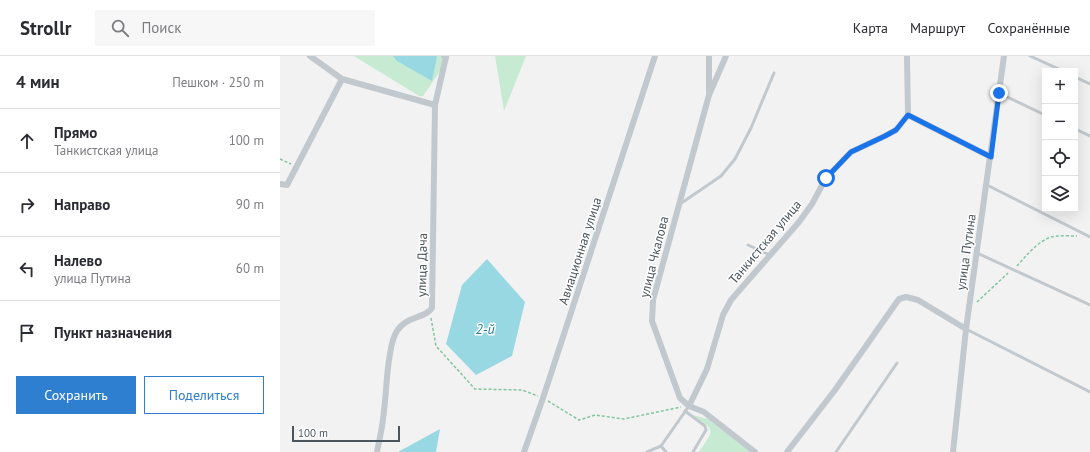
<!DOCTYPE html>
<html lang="ru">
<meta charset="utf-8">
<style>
body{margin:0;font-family:"PT Sans",sans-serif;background:#f7f7f7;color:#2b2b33}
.controls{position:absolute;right:12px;top:12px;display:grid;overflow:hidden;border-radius:0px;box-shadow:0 4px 16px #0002}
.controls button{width:36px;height:36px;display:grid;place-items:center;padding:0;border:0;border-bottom:1px solid #e1e1e2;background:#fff;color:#2b2b33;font:20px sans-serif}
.scale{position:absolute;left:12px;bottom:10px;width:108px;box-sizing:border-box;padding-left:4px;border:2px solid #4b555d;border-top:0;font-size:11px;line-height:14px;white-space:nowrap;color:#4b555d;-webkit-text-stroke:3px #fff;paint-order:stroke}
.stop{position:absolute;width:12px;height:12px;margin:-9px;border:3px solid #1a73e8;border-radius:50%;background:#fff}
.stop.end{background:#1a73e8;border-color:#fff;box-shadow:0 1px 4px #0008}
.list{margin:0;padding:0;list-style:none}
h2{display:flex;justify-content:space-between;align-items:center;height:52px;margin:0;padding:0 16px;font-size:17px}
h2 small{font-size:13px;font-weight:400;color:#7c7c81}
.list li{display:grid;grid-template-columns:26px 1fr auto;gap:12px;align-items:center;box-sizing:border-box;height:64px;padding:0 16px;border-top:1px solid #e1e1e2}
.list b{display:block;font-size:15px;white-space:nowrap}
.list p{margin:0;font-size:13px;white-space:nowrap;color:#7c7c81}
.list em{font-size:13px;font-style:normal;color:#7c7c81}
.actions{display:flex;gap:8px;padding:12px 16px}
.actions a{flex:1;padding:9px 0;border:1px solid #2f7fd0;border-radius:0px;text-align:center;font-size:14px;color:#2f7fd0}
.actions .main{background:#2f7fd0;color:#fff}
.icon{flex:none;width:22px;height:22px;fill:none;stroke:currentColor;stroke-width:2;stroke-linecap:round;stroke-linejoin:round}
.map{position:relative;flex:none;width:810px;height:396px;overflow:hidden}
header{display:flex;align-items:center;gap:24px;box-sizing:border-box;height:56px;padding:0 20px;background:#fff;border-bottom:1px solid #e1e1e2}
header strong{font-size:19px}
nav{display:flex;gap:22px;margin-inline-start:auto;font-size:14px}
.search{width:280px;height:36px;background:#f7f7f7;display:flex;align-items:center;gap:10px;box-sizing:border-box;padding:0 14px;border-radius:0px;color:#7c7c81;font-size:15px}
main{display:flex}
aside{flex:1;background:#fff}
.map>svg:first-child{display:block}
.green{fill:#c6ebd2}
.water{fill:#98d8e3}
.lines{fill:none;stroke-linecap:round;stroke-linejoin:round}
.path{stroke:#82c5a0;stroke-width:1.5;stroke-dasharray:3 2;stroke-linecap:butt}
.lane{stroke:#c1c9ce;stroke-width:3}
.street{stroke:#c1c9ce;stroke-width:6}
.route{stroke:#1a73e8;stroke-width:5}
.labels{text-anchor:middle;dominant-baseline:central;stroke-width:3;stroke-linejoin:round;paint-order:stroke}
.street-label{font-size:13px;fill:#4b555d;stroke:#fff}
.water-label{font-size:14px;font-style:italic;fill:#1d7e8f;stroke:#fff}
</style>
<header>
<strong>Strollr</strong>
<div class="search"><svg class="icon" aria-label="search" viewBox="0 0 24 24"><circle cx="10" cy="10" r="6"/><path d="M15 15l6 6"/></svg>Поиск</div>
<nav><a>Карта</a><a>Маршрут</a><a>Сохранённые</a></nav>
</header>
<main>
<aside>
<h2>4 мин<small>Пешком · 250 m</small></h2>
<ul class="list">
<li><svg class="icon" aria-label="ahead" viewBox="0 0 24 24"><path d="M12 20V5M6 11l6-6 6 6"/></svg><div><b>Прямо</b><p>Танкистская улица</p></div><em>100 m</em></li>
<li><svg class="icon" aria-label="right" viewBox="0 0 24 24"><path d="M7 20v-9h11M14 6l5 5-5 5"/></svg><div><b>Направо</b></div><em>90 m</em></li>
<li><svg class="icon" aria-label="left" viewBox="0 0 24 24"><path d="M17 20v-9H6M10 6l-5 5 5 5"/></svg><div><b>Налево</b><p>улица Путина</p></div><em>60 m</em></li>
<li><svg class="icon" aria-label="arrive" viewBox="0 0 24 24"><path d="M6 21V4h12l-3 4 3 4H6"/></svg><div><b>Пункт назначения</b></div></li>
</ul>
<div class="actions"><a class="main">Сохранить</a><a>Поделиться</a></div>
</aside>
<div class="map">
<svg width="810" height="396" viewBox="0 0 810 396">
<rect width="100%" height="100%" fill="#f3f2f2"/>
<g class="green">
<polygon points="74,0 168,0 169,2 143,40 139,40"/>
<polygon points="215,0 246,0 224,55"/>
<path d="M412,359L428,363L473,396H419C435,372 436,375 412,359Z"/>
</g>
<g class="water">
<polygon points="113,0 157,0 152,25 117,5"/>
<polygon points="207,203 245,246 232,300 196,319 166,288 182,229"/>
<polygon points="160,373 156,396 118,396"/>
</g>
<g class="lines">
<g class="path">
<polyline points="0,103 11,108"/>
<path d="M737,210C747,199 757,186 771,181C779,179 789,180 797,180"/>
<polyline points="697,246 728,217"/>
<polyline points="151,262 156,290 195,333 242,334 258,340"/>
<polyline points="268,345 299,364 315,359 344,363 401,351"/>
</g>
<g class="lane">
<polyline points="750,0 783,15"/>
<polyline points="795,21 810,28"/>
<polyline points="719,37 765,59"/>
<polyline points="795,73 810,80"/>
<polyline points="707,129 810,181"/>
<polyline points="400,148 441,120 455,103 471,72 494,17"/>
<polyline points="468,189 490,199"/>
<polyline points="697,197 810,249"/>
<polyline points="686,273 810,336"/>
<polyline points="405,355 425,370 426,374 413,396"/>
<polyline points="367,396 381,390"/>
<polyline points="386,396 381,390 409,350"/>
<polyline points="556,396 617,307"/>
</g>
<g class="street">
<polyline points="30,0 62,23 155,49"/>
<polyline points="429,0 429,36"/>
<polyline points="446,0 429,39 373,244 372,265 400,342 409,350 424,356 475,396"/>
<polyline points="628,59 711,101"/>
<polyline points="0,128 7,129 62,23"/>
<polyline points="409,350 427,313 443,259 451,244 519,166 532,148 546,122 571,96 605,80 616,74 628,59 627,0"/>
<path d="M97,396C99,385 102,374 103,363C106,343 106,324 109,304C111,294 111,284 117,275C126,260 146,262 152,252L155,49L166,1L164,0"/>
<polyline points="244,396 263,342 375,0"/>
<polyline points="507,396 555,334 619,243 626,241 638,244 686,273"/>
<polyline points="673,396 686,273 724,0"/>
</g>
</g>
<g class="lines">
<polyline class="route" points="546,122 571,96 605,80 616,74 628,59 711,101 719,37"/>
</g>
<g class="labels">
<g class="street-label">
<text transform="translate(485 186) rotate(-50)">Танкистская улица</text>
<text transform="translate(300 195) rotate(-72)">Авиационная улица</text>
<text transform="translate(686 196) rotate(-82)">улица Путина</text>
<text transform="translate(374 201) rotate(-76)">улица Чкалова</text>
<text transform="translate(142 209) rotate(-89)">улица Дача</text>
</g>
<g class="water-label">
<text x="205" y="273">2-й</text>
</g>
</g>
</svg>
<div class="controls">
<button>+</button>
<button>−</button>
<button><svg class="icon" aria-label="locate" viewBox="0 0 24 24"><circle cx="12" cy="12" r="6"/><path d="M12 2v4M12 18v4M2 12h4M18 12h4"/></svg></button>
<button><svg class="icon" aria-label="layers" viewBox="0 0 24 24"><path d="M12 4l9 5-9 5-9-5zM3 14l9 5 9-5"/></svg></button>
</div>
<div class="scale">100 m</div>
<div class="stop" style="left:546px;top:122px"></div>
<div class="stop end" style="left:719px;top:37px"></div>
</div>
</main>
